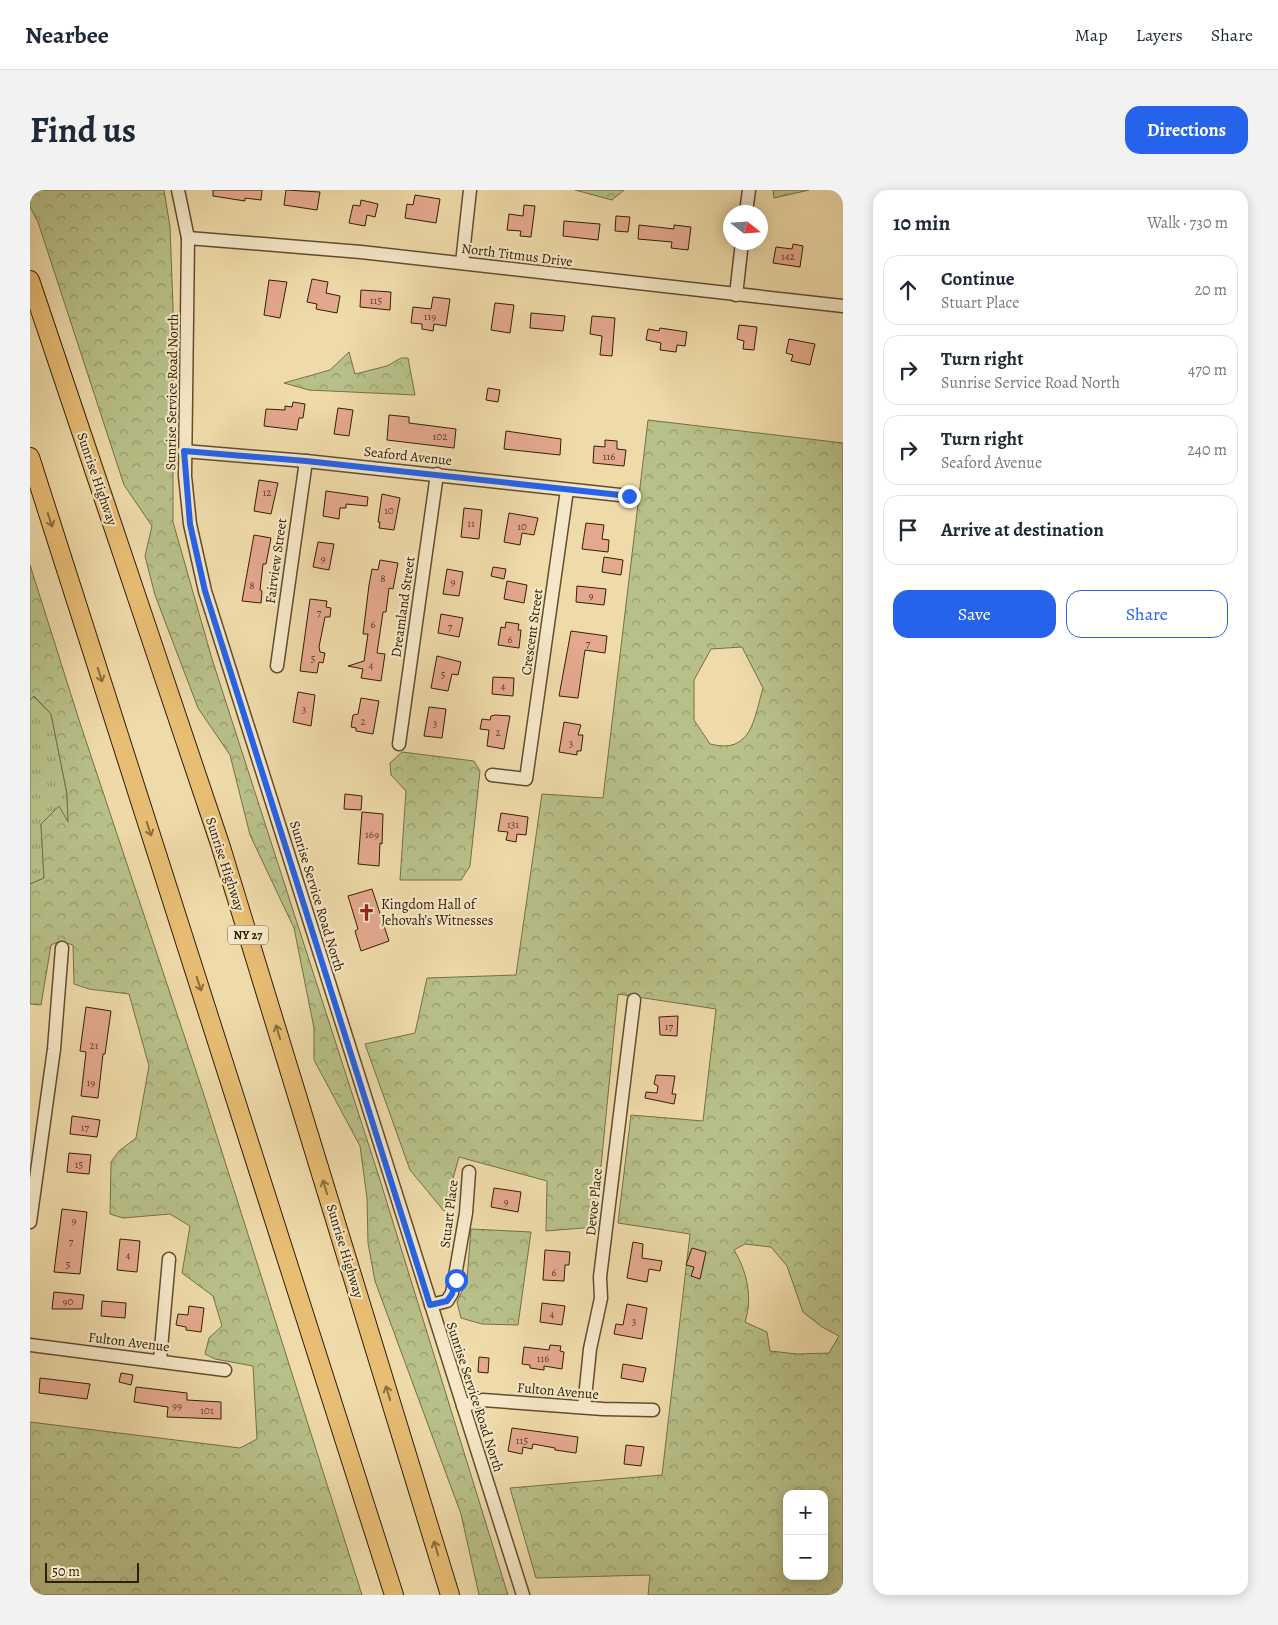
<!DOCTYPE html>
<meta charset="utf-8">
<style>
body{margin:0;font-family:Alegreya,serif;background:#f2f2f3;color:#1f2937}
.controls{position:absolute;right:15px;bottom:15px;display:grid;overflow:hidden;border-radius:10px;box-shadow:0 2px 12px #0003}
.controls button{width:45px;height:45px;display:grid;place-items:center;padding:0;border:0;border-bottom:1px solid #e0e1e3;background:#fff;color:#1f2937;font:25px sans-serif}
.compass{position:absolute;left:693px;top:15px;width:45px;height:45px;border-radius:50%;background:#fff;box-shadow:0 2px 12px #0003;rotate:107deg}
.scale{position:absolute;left:15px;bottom:12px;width:94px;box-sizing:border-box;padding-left:5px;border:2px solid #312007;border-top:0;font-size:14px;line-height:18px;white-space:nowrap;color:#312007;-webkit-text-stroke:4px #f5e7c7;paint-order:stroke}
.stop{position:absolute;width:15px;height:15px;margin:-11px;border:4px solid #2563eb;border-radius:50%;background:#fff}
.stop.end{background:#2563eb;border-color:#fff;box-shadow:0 1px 5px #0008}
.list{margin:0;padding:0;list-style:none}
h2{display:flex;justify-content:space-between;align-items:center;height:65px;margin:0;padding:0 20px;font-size:21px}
h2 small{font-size:16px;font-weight:400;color:#747a83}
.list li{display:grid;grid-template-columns:32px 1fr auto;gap:15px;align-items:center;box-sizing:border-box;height:70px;margin:0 10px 10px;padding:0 10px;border:1px solid #e0e1e3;border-radius:15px}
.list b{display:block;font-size:19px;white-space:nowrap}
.list p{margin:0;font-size:16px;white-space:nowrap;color:#747a83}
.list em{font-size:16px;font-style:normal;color:#747a83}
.actions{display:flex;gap:10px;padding:15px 20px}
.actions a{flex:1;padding:11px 0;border:1px solid #2563eb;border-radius:15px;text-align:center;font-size:18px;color:#2563eb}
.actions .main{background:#2563eb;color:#fff}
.icon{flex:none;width:28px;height:28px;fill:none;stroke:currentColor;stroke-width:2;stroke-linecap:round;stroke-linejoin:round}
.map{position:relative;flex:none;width:813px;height:1405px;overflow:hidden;border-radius:15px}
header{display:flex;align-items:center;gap:30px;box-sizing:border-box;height:70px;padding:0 25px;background:#fff;border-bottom:1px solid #e0e1e3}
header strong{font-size:24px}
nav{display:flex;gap:28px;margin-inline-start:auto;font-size:18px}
.intro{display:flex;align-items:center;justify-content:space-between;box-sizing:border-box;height:120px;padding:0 30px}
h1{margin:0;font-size:35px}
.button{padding:12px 22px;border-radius:15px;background:#2563eb;color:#fff;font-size:18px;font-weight:700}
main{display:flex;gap:30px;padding:0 30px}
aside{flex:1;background:#fff;border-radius:15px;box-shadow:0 2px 12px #0003}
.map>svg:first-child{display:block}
.grass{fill:url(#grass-tufts);stroke:#747048}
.forest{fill:url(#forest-crowns);stroke:#747048;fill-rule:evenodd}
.building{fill:#e4a88d;stroke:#312007}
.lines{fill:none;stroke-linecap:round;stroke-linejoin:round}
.minor-casing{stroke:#604e30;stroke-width:15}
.highway-casing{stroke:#312007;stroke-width:20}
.minor{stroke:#f5e7c7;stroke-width:12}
.highway{stroke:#e8bd74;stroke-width:18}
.oneway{stroke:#8c6e3e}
.route{stroke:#2563eb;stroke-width:6}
.labels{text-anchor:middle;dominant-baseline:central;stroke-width:4.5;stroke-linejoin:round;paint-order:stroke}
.number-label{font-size:11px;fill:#5e4228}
.shield{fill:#f5e7c7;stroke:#6c5c41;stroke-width:1}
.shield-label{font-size:12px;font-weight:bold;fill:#312007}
.street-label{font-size:14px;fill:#312007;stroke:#f5e7c7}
.poi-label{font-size:14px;fill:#312007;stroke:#f5e7c7;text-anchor:start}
</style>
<header>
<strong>Nearbee</strong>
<nav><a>Map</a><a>Layers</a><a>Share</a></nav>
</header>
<div class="intro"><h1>Find us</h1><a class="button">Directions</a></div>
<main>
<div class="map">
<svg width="813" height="1405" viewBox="0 0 813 1405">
<defs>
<pattern id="grass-tufts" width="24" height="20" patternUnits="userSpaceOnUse" patternTransform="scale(1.25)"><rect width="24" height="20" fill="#b8c089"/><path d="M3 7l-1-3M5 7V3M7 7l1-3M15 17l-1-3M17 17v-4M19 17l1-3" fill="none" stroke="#969c6e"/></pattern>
<pattern id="forest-crowns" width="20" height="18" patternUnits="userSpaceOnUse" patternTransform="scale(1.25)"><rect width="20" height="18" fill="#b8c089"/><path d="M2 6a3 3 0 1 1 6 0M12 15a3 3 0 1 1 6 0" fill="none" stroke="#969c6e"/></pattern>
</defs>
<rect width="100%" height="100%" fill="#efdaa9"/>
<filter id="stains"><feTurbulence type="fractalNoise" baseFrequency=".004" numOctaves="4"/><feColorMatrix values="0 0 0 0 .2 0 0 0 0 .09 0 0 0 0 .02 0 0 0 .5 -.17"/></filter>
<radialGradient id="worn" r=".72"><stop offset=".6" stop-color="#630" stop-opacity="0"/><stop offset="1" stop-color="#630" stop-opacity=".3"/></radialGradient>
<polygon class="grass" points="3,506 21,524 37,604 38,634 11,634 14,688 0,694 0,510"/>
<g class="forest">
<polygon points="0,0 134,0 140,37 143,117 143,332 182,469 350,990 478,1405 449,1405 431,1324 345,1091 338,1053 337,1008 330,956 284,870 284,838 264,738 220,645 200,565 168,518 125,405 115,366 122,336 94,295 8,32 0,17"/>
<polygon points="545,0 594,0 582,10"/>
<polygon points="743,0 779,0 744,8"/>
<polygon points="319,162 325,184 357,176 371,168 378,168 385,205 279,200 254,193 300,180"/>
<path d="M618,230L813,253V1405H618L620,1385L506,1388L480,1298L632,1285L660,1044L588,1033L601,925L673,931L686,819L588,804L565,1037L516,1041L517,991L429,967L414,1021L380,980L335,854L385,843L397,788L486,785L512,604L573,608ZM712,457L733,498C724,528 722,565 680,554L664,530V490L681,459ZM715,1054L741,1057L757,1076L773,1122L792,1137L809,1146L799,1163L767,1164L740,1161L737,1142L715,1132C723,1108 717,1081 704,1060ZM757,1304H794V1386H757Z"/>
<polygon points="0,375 50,533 173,902 332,1405 0,1405 0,1232 210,1258 227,1249 223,1176 185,1169 175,1164 179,1148 192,1136 183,1106 152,1083 160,1036 140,1024 93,1028 80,1024 81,972 89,961 106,948 119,876 99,804 59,799 44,794 43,755 30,751 21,755 11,815 0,814 0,694 14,688 11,634 29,616 38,632 37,604 21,524 4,506 0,510"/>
<polygon points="372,562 444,571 450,581 440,676 431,690 370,690 376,601 361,585 360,573"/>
<polygon points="441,1039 501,1042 488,1135 452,1134 431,1128 427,1112 437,1090"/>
</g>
<g class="building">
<polygon points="183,0 232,0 231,10 215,8 215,11 183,6"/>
<polygon points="256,0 290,2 287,20 254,15"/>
<polygon points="385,5 410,9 406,33 375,28 377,14 383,15"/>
<polygon points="331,10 348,14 345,27 337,25 335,36 319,33 323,15 330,16"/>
<polygon points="494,15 505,16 501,47 490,46 491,41 477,40 479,24 493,26"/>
<polygon points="586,26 600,27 598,42 585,41"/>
<polygon points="534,31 570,34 568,50 533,46"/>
<polygon points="609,35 644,39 644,35 661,37 658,60 641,58 642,52 608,49"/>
<polygon points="763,54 773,56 770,77 743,73 746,57 762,59"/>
<polygon points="282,89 298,92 296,103 310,106 307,123 286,119 287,114 277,112"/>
<polygon points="239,90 257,92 250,128 234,125"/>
<polygon points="331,100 361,102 360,120 330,117"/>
<polygon points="403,107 420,109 416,136 404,134 403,141 392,139 392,134 381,133 383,117 401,119"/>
<polygon points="465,113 484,115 480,143 461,140"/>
<polygon points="501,123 535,126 533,141 500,138"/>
<polygon points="562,126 585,128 582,166 570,165 572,146 560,144"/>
<polygon points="709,135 727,137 724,160 713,159 714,151 707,149"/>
<polygon points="630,138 657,142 655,156 647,155 646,162 630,160 631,153 616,150 618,139 629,141"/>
<polygon points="759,149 785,154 780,175 761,171 763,165 756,163"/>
<polygon points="458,198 470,200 468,212 456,210"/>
<polygon points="263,212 275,214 273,228 269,228 267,240 234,236 236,219 255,220 255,216 262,217"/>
<polygon points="308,218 323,220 319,246 304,244"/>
<polygon points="359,225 379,227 379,233 426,239 424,258 357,250"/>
<polygon points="476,241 531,249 530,265 474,259"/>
<polygon points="575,250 587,251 587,259 596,260 594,276 563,273 564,256 575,257"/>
<polygon points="229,290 248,293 241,324 224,321"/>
<polygon points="296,301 338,307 337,316 316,314 316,318 310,318 309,329 293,326"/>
<polygon points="352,304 370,308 364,340 349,338 350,332 348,332"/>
<polygon points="434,318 452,320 449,349 431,347"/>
<polygon points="479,323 508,328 504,345 492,343 490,355 474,352"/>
<polygon points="556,333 574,335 572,349 579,350 578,362 552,359"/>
<polygon points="224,345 241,348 236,374 233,374 230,400 232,401 231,413 212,411"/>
<polygon points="288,352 304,354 299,380 283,377"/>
<polygon points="574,367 593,370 591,385 572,382"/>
<polygon points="350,370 368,373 363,399 359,398 356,422 353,422 347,463 355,464 351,491 331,488 333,479 318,476 334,471 338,444 333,444 339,395 342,379 348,380"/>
<polygon points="463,377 476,379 474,389 461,386"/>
<polygon points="417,379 433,382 429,406 413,404"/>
<polygon points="477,391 497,395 494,413 474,409"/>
<polygon points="547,396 576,399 574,415 546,412"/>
<polygon points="280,409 297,411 296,417 301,418 300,427 295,427 289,457 290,462 295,463 293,473 289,472 287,483 270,481"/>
<polygon points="411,424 433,428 429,447 408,443"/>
<polygon points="476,432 489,434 488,440 491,440 489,458 468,455 471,437 475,438"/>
<polygon points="541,441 577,446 575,463 555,460 548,508 529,506"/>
<polygon points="407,466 431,472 428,485 422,484 418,501 401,498"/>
<polygon points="463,487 484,488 483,506 462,504"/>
<polygon points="268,502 285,505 281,536 263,532"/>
<polygon points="331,508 349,511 343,544 326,541 326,538 321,537 323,525 328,524"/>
<polygon points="399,517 416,519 412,548 394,546"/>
<polygon points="465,525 480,526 474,559 457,556 459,540 450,539 452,529 460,530 461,526"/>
<polygon points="534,532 551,535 548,545 553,545 551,561 547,561 547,565 529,562"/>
<polygon points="315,604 332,606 331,620 314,619"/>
<polygon points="332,622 353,624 352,654 350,653 349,676 328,674"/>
<polygon points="471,623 498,627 496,645 487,644 486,652 476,650 478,642 468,641"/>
<polygon points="342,699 359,751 331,761 325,741 328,739 318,706"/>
<polygon points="56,817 81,821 75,864 73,864 68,908 51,906 56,862 50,861"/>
<polygon points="648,826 647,846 630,845 629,827"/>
<polygon points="626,885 645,886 642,904 646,904 644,914 615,908 616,902 627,903 628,896 624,894"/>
<polygon points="42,926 70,930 67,947 40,944"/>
<polygon points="39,963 61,965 59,984 37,982"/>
<polygon points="464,998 491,1002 488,1022 461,1017"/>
<polygon points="32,1019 57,1022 50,1084 24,1082"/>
<polygon points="90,1049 110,1051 107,1082 87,1080"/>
<polygon points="603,1052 613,1054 612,1068 632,1071 630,1081 619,1079 617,1092 597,1088"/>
<polygon points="662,1058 676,1062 670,1089 661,1086 664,1077 656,1075"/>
<polygon points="515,1060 540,1062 539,1075 535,1075 534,1091 513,1090"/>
<polygon points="24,1102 54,1105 52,1119 22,1119"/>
<polygon points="72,1111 96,1113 95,1128 71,1126"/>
<polygon points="512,1113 535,1116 532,1135 510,1132"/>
<polygon points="597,1114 617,1118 612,1149 584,1144 586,1134 593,1135"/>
<polygon points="159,1116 174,1118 171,1142 156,1140 156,1137 146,1135 148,1124 158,1125"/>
<polygon points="520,1155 531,1156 530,1161 534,1162 532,1179 514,1176 514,1180 500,1178 500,1175 492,1174 494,1157 519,1160"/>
<polygon points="449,1167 459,1168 458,1183 448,1182"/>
<polygon points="593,1174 616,1178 613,1192 591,1188"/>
<polygon points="91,1183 103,1185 101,1195 89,1192"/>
<polygon points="10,1188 60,1194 57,1209 9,1203"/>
<polygon points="106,1197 157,1203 157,1210 191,1212 191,1229 137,1227 138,1217 104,1212"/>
<polygon points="482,1238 548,1247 546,1263 525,1260 525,1258 503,1254 502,1259 493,1257 492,1264 478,1261"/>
<polygon points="596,1255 614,1257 611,1276 594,1274"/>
</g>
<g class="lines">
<defs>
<g id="minor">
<polyline points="148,0 158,48 155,286 160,334 175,401 493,1405"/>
<polyline points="716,22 719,0"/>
<polyline points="158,48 331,62 813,116"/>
<polyline points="432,73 440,0"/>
<polyline points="706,105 712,52"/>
<polyline points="154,261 276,271 599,306"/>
<polyline points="247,476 276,271"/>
<polyline points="369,554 407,284"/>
<polyline points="462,585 496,589 537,300"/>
<polyline points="0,1032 24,859 32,758"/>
<polyline points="401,1115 417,1111 422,1103 436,1023 439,982"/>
<polyline points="0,1155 195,1180"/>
<polyline points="130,1170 139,1069"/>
<polyline points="433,1216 453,1210 573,1219 623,1220"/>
<polyline points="554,1217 560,1159 571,1108 570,1087 604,810"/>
</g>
<g id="highway">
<polyline points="0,90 190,654 420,1405"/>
<polyline points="0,267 364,1405"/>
</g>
</defs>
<use href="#minor" class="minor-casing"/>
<use href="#highway" class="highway-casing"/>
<use href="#minor" class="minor"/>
<use href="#highway" class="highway"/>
</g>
<defs><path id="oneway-shaft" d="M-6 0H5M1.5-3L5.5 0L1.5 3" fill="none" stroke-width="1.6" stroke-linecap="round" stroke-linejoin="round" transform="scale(1.25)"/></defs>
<g class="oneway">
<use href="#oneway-shaft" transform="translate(20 330) rotate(72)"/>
<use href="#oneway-shaft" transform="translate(70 485) rotate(72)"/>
<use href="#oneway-shaft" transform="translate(119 639) rotate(72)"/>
<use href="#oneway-shaft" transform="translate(169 794) rotate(72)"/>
<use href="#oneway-shaft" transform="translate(248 842) rotate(-107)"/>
<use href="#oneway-shaft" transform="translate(295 997) rotate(-107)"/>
<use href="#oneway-shaft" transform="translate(358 1203) rotate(-107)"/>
<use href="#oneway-shaft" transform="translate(406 1358) rotate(-107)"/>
</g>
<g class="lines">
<polyline class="route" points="426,1090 422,1104 417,1111 400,1115 175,401 160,334 154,261 276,271 599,306"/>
</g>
<defs>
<symbol id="church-bare" viewBox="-9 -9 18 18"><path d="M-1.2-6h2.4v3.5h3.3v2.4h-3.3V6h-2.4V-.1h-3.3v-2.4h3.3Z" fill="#8f2418" stroke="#f5e7c7" stroke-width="2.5" paint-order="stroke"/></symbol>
</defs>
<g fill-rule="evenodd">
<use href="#church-bare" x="324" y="710" width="25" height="25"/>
</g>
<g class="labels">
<g class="number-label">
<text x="758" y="66">142</text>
<text x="346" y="110">115</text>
<text x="400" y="126">119</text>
<text x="410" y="246">102</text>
<text x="579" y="266">116</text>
<text x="237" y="302">12</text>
<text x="359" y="320">10</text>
<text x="441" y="333">11</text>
<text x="492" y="336">10</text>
<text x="293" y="368">9</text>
<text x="353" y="388">8</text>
<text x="423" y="391">9</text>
<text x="222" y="395">8</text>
<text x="561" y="405">9</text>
<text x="289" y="422">7</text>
<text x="343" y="434">6</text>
<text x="420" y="436">7</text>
<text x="480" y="449">6</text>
<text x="558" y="453">7</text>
<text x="283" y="468">5</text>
<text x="341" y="475">4</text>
<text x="413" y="484">5</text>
<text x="473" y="496">4</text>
<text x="274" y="519">3</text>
<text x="333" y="531">2</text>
<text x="405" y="533">3</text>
<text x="468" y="542">2</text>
<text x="541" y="553">3</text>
<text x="483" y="634">131</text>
<text x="342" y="644">169</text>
<text x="639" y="836">17</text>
<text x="64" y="855">21</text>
<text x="61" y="892">19</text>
<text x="55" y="937">17</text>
<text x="49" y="974">15</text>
<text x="476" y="1011">9</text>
<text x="44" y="1030">9</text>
<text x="41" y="1051">7</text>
<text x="98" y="1065">4</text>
<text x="38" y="1074">5</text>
<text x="524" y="1082">6</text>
<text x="38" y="1111">90</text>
<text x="522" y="1124">4</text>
<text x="604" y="1131">3</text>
<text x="513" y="1168">116</text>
<text x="147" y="1215">99</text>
<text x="177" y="1220">101</text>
<text x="492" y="1250">115</text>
</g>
<rect class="shield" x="198" y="735.5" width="40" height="19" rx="4"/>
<g class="shield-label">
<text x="218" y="745">NY 27</text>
</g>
<g class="street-label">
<text transform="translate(487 65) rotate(7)">North Titmus Drive</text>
<text transform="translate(142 202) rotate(-89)">Sunrise Service Road North</text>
<text transform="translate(378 266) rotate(6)">Seaford Avenue</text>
<text transform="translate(67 289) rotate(71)">Sunrise Highway</text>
<text transform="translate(246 371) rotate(-82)">Fairview Street</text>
<text transform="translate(373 417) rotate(-82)">Dreamland Street</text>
<text transform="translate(502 442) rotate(-82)">Crescent Street</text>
<text transform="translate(195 674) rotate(72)">Sunrise Highway</text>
<text transform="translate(287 706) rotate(73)">Sunrise Service Road North</text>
<text transform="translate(564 1012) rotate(-84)">Devoe Place</text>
<text transform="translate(419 1024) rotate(-83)">Stuart Place</text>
<text transform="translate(315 1061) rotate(73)">Sunrise Highway</text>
<text transform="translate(99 1152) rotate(7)">Fulton Avenue</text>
<text transform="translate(528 1201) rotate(5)">Fulton Avenue</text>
<text transform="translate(445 1207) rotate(72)">Sunrise Service Road North</text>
</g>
<g class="poi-label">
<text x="351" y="714">Kingdom Hall of<tspan x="351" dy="16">Jehovah’s Witnesses</tspan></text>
</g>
</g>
<rect width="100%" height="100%" filter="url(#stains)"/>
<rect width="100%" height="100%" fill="url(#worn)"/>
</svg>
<div class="controls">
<button>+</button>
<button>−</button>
</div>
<svg class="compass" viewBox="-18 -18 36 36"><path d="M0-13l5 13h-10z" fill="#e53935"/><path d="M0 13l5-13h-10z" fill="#747a83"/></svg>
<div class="scale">50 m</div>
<div class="stop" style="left:426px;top:1090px"></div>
<div class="stop end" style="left:599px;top:306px"></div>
</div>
<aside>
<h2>10 min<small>Walk · 730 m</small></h2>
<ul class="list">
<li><svg class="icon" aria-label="ahead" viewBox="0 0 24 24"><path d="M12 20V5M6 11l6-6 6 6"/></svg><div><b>Continue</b><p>Stuart Place</p></div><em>20 m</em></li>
<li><svg class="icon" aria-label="right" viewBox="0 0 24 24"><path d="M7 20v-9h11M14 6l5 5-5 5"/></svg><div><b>Turn right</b><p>Sunrise Service Road North</p></div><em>470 m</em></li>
<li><svg class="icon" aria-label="right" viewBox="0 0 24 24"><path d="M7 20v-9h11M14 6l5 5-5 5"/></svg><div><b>Turn right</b><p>Seaford Avenue</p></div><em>240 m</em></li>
<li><svg class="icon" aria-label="arrive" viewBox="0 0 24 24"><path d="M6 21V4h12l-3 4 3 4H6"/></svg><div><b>Arrive at destination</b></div></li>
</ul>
<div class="actions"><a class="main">Save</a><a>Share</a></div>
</aside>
</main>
